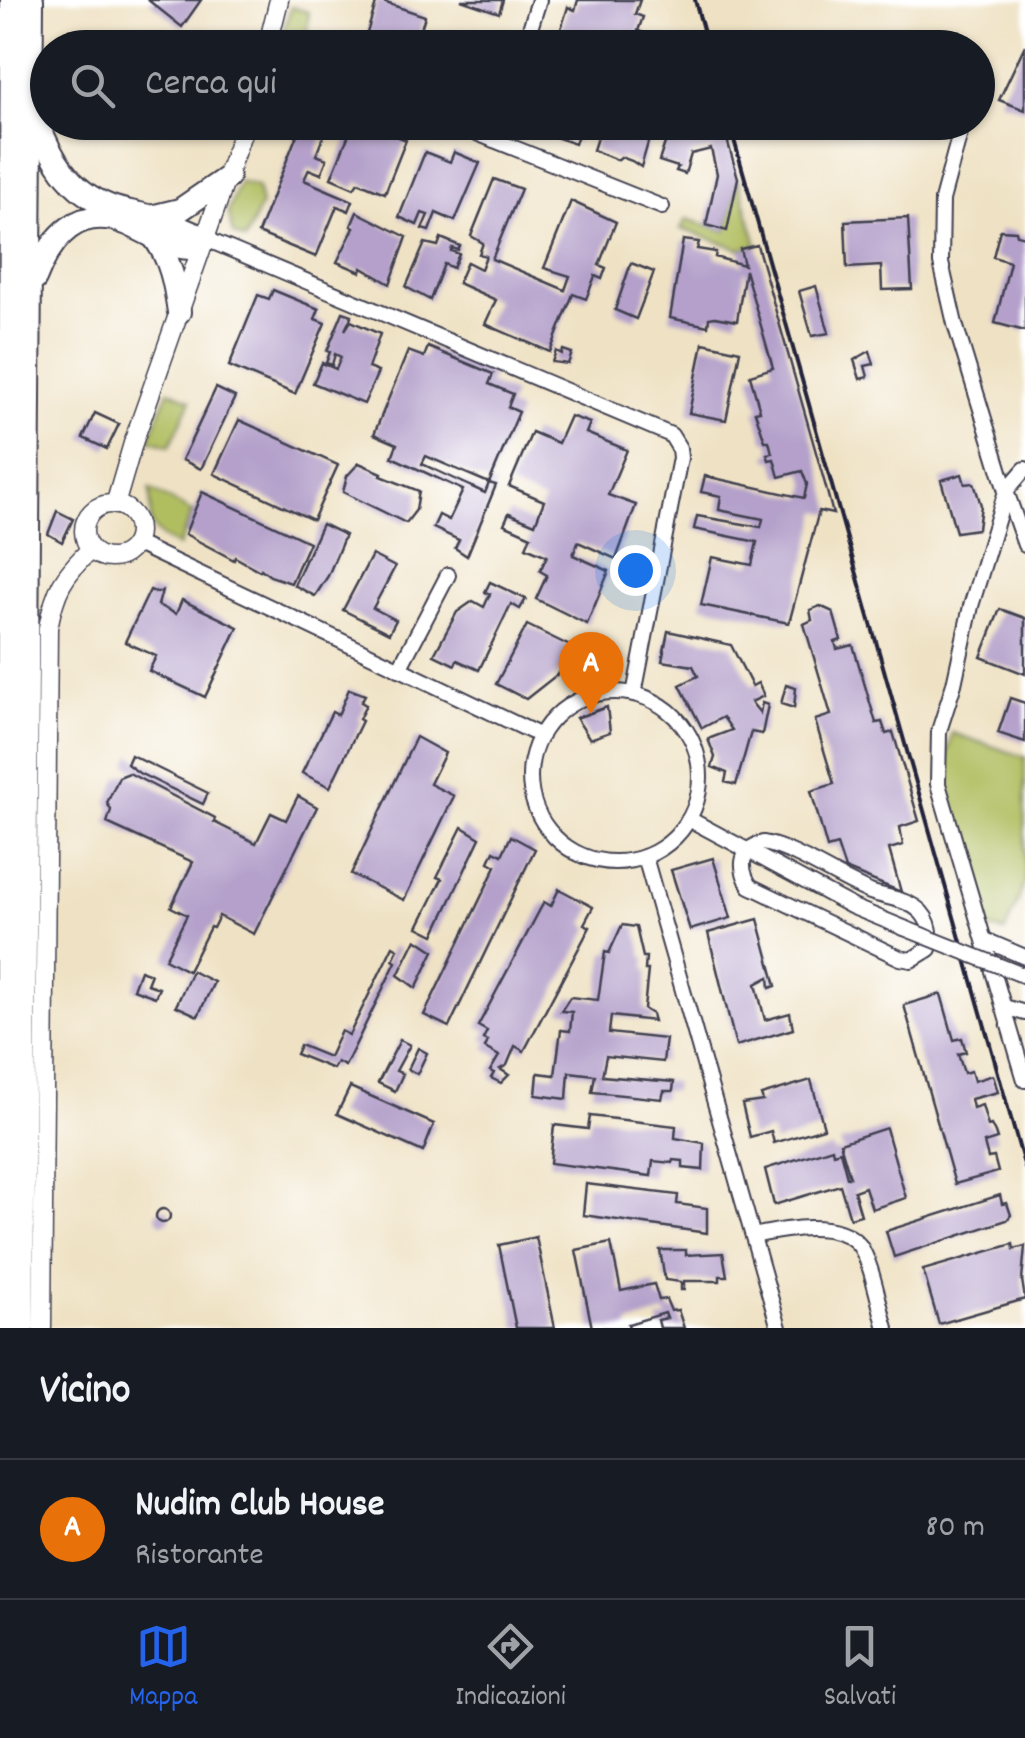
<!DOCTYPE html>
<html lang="it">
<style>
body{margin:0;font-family:Dekko,sans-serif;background:#242831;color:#f1f3f6}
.you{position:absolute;left:635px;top:570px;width:35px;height:35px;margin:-25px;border:8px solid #fff;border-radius:50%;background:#1a73e8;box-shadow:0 0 0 15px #1a73e833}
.badge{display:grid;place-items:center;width:65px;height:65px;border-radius:50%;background:#2563eb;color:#fff;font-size:32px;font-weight:700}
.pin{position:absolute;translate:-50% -82px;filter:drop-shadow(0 2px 5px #0008)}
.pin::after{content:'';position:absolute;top:52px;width:35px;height:30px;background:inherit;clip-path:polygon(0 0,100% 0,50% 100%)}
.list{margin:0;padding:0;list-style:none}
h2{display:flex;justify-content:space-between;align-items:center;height:130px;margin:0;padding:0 40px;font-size:42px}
h2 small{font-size:32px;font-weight:400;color:#9ea1a6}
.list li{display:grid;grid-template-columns:65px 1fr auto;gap:30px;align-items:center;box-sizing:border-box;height:140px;padding:0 40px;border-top:2px solid #363941}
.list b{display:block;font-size:38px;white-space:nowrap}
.list p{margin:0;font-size:32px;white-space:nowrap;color:#9ea1a6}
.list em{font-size:32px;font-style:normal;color:#9ea1a6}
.icon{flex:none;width:55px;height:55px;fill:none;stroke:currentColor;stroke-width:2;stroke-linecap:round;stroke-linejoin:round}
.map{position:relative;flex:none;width:1025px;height:1328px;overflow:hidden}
.search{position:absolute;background:#171b24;box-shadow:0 2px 8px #0004;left:30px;right:30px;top:30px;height:110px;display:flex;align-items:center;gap:25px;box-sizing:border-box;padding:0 35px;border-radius:55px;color:#9ea1a6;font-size:38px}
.sheet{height:270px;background:#171b24}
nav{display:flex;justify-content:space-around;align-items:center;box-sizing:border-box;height:140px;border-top:2px solid #363941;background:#171b24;font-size:28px;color:#9ea1a6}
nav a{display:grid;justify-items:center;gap:5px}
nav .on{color:#2563eb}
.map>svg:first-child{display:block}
.green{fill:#b1be60;stroke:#6a704e;stroke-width:2.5}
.building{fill:#b4a0ca}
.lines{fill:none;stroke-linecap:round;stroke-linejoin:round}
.minor-casing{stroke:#413f50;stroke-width:18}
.tertiary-casing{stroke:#413f50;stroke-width:21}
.trunk-casing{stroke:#413f50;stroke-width:26}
.minor{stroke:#fff;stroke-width:14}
.tertiary{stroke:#fff;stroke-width:18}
.trunk{stroke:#fff;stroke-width:22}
.rail{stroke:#22223b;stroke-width:4}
.minor-bridge-casing{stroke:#413f50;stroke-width:18;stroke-linecap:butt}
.minor-bridge{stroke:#fff;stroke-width:14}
</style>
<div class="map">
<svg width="1025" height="1328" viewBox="0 0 1025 1328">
<rect width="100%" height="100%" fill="#fff"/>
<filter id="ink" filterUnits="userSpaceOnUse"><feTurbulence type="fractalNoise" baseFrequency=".01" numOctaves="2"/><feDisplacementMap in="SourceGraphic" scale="20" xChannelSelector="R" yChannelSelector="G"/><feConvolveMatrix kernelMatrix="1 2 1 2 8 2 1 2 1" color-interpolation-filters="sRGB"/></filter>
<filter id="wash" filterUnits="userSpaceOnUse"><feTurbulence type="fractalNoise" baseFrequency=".0048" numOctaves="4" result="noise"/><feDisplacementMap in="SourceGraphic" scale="40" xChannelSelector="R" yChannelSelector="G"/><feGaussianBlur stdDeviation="2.25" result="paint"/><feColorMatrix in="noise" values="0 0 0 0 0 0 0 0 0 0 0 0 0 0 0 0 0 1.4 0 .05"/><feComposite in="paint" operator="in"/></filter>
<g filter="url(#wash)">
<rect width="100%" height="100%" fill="#efe2c4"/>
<g class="green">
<polygon points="291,7 309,12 307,31 313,47 293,47 279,42"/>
<polygon points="738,178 757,245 740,249 681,229 686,219 727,231"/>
<polygon points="240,182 257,187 261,205 245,240 233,234 228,211"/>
<polygon points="169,390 191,400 170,446 149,439"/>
<polygon points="150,489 192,512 179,546 163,538 151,525"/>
<polygon points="952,733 1025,757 1025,883 1005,932 988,929 944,771"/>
</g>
<g id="blocks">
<g class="building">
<polygon points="148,0 201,0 182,27"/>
<polygon points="377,0 425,16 415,48 367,33"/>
<polygon points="461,0 503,0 499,13"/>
<polygon points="578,0 640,0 635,14 643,17 638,31 669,42 667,48 606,48 560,32 568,7 575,10"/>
<polygon points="448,33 489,47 489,48 443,48"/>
<polygon points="1025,45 1025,110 999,100"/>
<polygon points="302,122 329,122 316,155 327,159 321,174 309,169 304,180 353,201 349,211 337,206 316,257 258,233"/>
<polygon points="354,122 373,122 380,129 406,140 385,193 358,182 354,188 331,178"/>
<polygon points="513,122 582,122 575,144"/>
<polygon points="602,122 654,122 641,167 632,161 621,157 617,160 593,150"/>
<polygon points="672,122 722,122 738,178 727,231 706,225 717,174 711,149 691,154 685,174 676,171 678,167 659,161"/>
<polygon points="425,152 450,162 454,152 480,163 455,221 436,213 429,231 422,229 428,215 422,213 417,225 399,217"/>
<polygon points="494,179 521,189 492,259 565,290 570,276 544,268 571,201 616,222 599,265 606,268 602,279 595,276 586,299 573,294 550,352 485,324 496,300 458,283 467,262 481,269 486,256 479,254 483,243 471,236"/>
<polygon points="357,212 407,237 390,284 362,268 361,272 337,262 354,228 351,226"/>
<polygon points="908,218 912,289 882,290 881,266 847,268 845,221"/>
<polygon points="1000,230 1016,231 1017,235 1025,237 1025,331 995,323 1010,262 993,257"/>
<polygon points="441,238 460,246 458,250 452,248 451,251 459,254 453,268 444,264 430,300 406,287 425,243 438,246"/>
<polygon points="683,240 699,242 697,249 716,252 715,257 744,265 740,249 757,245 825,484 833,514 819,511 789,623 701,605 712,557 752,565 757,542 694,529 697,516 761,527 763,519 719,510 721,496 701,492 705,476 804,498 807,484 802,471 779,477 774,459 769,460 767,454 772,453 769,441 765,441 755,412 760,411 750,375 773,368 745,270 737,321 715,317 709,318 708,326 670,318"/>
<polygon points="631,263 654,272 636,319 615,310"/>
<polygon points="816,286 829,333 812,336 799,291"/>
<polygon points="273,290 319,309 315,319 325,323 295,394 229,366 258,295 269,299"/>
<polygon points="343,312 352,315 345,330 351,321 380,334 368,368 378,372 364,404 313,383 322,363 336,369 341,357 335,354 332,365 326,363 330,352 327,351"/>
<polygon points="703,343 740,351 726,420 689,413"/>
<polygon points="428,347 493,374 489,384 513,394 508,407 519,412 489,483 426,456 422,464 485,493 489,483 496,485 467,556 455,548 459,540 433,528 439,515 449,520 463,490 392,457 397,444 374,434 408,351 424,357"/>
<polygon points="563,350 572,353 568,364 552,362 556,351 562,354"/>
<polygon points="870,351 874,364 865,366 868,377 860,379 854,360"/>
<polygon points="216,388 235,397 201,469 182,460"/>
<polygon points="95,413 119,424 107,449 83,438"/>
<polygon points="570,416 590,423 586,433 627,450 608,495 636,505 616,559 578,542 573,555 609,571 587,624 536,599 547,575 540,571 547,556 526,547 531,536 504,524 509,513 535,524 544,501 509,486 532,432 558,443"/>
<polygon points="239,420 338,465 313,520 214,474"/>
<polygon points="359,463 382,473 381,476 419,491 416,510 406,523 343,492 347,476"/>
<polygon points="962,474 965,484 974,483 981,505 978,529 956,532 941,480"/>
<polygon points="202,492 309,542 291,583 270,576 261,569 260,571 235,557 234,560 185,534"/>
<polygon points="57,511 73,519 62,542 48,534"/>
<polygon points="322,524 345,535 328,576 315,596 294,585"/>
<polygon points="372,555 395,567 373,608 396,620 389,633 343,610"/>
<polygon points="490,582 526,599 520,609 511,604 479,670 457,660 455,665 434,655 457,612 473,601 484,607 490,594 485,592"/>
<polygon points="150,590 157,593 162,591 158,605 176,614 182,600 238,627 205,697 149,671 156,656 125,642"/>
<polygon points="820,606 833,612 841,640 835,642 837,649 853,645 876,723 882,722 886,734 893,732 919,821 900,827 903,845 889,849 901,892 845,869 837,845 827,848 811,791 834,784 815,720 831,715 804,624 812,620 810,610"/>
<polygon points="1000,609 1025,618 1025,674 981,657"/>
<polygon points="527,625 576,649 568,666 526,699 496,684"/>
<polygon points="668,631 731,645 752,686 758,683 764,696 751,702 760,713 762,703 768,705 762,734 751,732 736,785 725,782 727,773 712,767 715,757 708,739 732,730 723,717 702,728 680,685 698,676 693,666 662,661"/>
<polygon points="786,685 796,688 794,708 781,704"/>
<polygon points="349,689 365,695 361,702 366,705 359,719 362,721 330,787 302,773 332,712 338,715"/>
<polygon points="1010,698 1025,703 1025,742 998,733"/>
<polygon points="607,707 610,732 590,739 576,718"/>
<polygon points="416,737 445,753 430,784 454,796 404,900 351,874"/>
<polygon points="131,755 208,793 203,804 139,773 127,764"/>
<polygon points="129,773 215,818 214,822 256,843 271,813 286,820 298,796 317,807 254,934 219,916 213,928 210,927 188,971 165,959 187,915 171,907 193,862 107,823 111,810 107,803 119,777"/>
<polygon points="462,827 480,838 434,935 418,927 442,879 437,877"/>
<polygon points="511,836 535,849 449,1027 424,1015 496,866 489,862 494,851 502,855"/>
<polygon points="713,858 731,918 690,930 671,870"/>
<polygon points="559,889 593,907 584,924 590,927 524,1051 515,1046 507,1065 500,1069 509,1075 501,1083 491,1078 494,1073 490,1071 499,1056 485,1048 488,1041 483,1039 487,1031 478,1026 544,902 551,906"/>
<polygon points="758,919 776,986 770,988 769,977 756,984 765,1020 790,1013 793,1029 736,1046 708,933"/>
<polygon points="622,925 636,927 643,957 646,957 645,970 648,970 644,1009 652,1014 654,1021 611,1016 609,1033 666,1039 663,1062 606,1056 602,1076 674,1082 673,1091 664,1091 662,1099 592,1092 595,1075 569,1072 567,1099 536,1095 538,1073 555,1075 561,1030 570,1031 572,1012 561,1011 570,997 598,1000 605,952 609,953"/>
<polygon points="416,939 434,951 416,988 398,975"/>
<polygon points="393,946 398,949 393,960 396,962 345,1066 337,1062 333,1069 296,1054 300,1045 329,1057 341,1031 349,1035"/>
<polygon points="140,970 151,974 147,984 159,988 155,997 133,989"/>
<polygon points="192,971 214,982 198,1016 176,1006"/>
<polygon points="941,994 954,1040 962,1038 966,1052 958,1054 964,1073 971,1071 974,1081 993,1075 998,1092 971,1099 973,1108 982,1105 988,1126 991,1125 995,1133 997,1139 984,1143 988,1158 994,1157 998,1172 955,1184 904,1005"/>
<polygon points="400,1040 410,1045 396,1071 403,1074 395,1091 378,1083"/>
<polygon points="418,1048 427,1053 417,1074 408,1069"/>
<polygon points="811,1080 824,1128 774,1143 771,1131 750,1137 742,1104 763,1101 761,1095"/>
<polygon points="350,1087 434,1124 423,1152 337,1114"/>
<polygon points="590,1116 676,1126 675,1138 704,1143 703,1170 683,1168 683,1161 673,1160 672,1163 653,1161 651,1176 550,1163 554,1125 588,1129"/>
<polygon points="886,1128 906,1198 872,1209 865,1187 854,1191 861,1215 850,1218 840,1185 774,1205 765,1169 832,1148 833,1153 840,1151 847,1177 850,1177 840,1143"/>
<polygon points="586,1184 678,1195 677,1204 707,1208 707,1233 583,1215"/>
<polygon points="1000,1195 1002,1204 1007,1203 1011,1215 1007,1220 894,1257 886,1231"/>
<circle cx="163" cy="1216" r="7"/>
<polygon points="536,1237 555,1328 516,1328 499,1245"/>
<polygon points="611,1243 621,1291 654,1284 659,1300 666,1299 671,1311 678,1310 684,1328 660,1328 658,1320 667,1318 665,1313 628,1324 629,1328 592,1328 576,1250"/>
<polygon points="1013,1244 1014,1249 1025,1246 1022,1280 1025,1299 939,1324 923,1270"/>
<polygon points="660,1250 686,1250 686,1255 723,1253 727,1276 720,1276 720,1281 684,1281 684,1290 681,1290 681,1282 665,1280"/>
</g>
</g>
</g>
<g filter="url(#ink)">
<use href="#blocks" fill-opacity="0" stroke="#413f50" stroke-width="2.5"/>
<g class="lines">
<defs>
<g id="minor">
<polyline points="524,48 539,0"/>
<polyline points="449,122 662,207"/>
<polyline points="963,122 942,200 941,263 955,324 1006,491 971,606 954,684 939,731 938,784 1025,1080"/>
<polyline points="494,140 499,122"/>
<polyline points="206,239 671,435 679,448 680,458 634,694"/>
<polyline points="1025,469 1006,491 1025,545"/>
<polyline points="135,543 541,736"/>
<polyline points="399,669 448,575"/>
<circle cx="615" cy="777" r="85"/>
<polyline points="689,819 853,907 904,928"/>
<path d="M763,843C794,848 838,879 870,892C887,898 908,899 921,912C931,923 932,935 929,949L911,960L900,958L750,886C739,868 739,849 763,843Z"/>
<polyline points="645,857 779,1328"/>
<polyline points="985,940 1025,957"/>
<polyline points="1004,1007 1025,1013"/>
<path d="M753,1236C782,1230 837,1218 859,1245C872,1262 879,1306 886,1328"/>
</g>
<g id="tertiary">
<polyline points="267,48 279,0"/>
<circle cx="111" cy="531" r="27"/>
<polyline points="115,505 134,440 246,122"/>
<path d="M42,1328L48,628C55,590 63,576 91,549"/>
</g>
<g id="trunk">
<path d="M36,118C50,156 69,191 109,206C124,212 140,213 155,218C172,224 189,232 206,239"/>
<polyline points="151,217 180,210 228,177"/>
<path d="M154,237C171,260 175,284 179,312"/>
<path d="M35,279C51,238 78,203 128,224C140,229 151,236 163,241C172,244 184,250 193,247C198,246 202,241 206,239"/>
<polyline points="5,1328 12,0"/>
<polyline points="22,1328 32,0"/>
</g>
</defs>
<use href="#minor" class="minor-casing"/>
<use href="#tertiary" class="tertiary-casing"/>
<use href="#trunk" class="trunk-casing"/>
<use href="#minor" class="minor"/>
<use href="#tertiary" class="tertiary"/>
<use href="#trunk" class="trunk"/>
<g class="rail">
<polyline points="695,0 708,48"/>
<polyline points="729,122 1025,1168"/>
</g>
<defs>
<polyline id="minor-bridge" points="904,928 1025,976"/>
</defs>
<use href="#minor-bridge" class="minor-bridge-casing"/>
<use href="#minor-bridge" class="minor-bridge"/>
</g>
</g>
</svg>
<div class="you"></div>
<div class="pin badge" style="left:591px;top:714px;background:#e8710a">A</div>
<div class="search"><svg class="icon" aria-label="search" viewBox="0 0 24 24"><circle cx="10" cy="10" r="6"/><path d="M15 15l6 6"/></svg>Cerca qui</div>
</div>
<section class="sheet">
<h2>Vicino<small></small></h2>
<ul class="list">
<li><span class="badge" style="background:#e8710a">A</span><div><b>Nudim Club House</b><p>Ristorante</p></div><em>80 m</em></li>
</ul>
</section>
<nav>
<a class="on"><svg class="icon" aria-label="map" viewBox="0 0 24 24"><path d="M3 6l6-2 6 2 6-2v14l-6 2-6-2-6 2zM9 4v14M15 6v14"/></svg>Mappa</a>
<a><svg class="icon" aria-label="directions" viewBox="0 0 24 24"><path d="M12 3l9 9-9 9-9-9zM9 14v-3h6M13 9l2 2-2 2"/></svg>Indicazioni</a>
<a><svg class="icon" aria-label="saved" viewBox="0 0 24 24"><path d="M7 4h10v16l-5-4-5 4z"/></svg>Salvati</a>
</nav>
